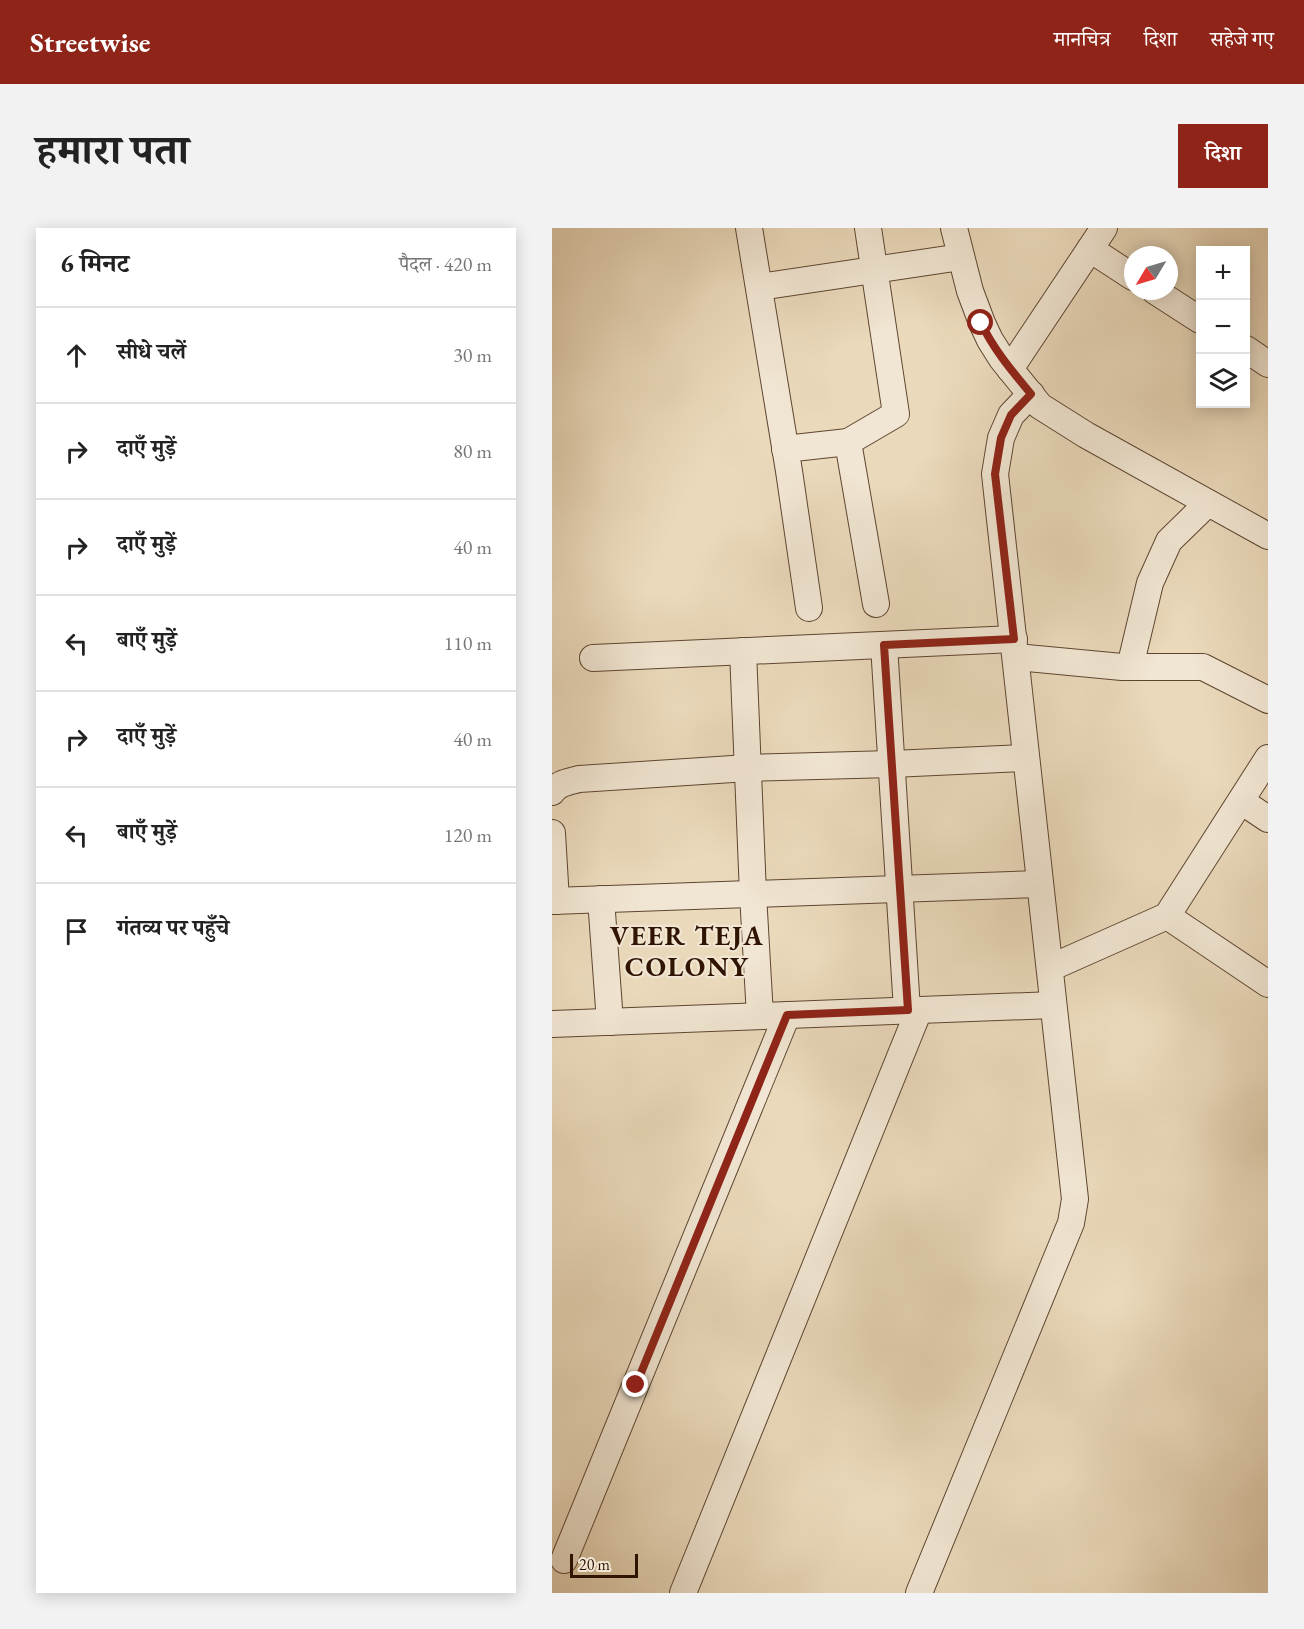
<!DOCTYPE html>
<html lang="hi">
<meta charset="utf-8">
<style>
body{margin:0;font-family:"EB Garamond","Noto Serif Devanagari",serif;background:#f2f2f2;color:#222}
.controls{position:absolute;right:18px;top:18px;display:grid;overflow:hidden;border-radius:0px;box-shadow:0 3px 15px #0003}
.controls button{width:54px;height:54px;display:grid;place-items:center;padding:0;border:0;border-bottom:2px solid #e0e0e0;background:#fff;color:#222;font:30px sans-serif}
.compass{position:absolute;left:572px;top:18px;width:54px;height:54px;border-radius:50%;background:#fff;box-shadow:0 3px 15px #0003;rotate:232deg}
.scale{position:absolute;left:18px;bottom:15px;width:68px;box-sizing:border-box;padding-left:6px;border:3px solid #301402;border-top:0;font-size:16px;line-height:21px;white-space:nowrap;color:#301402;-webkit-text-stroke:4px #f1e6d3;paint-order:stroke}
.stop{position:absolute;width:18px;height:18px;margin:-14px;border:4px solid #8f2418;border-radius:50%;background:#fff}
.stop.end{background:#8f2418;border-color:#fff;box-shadow:0 2px 6px #0008}
.list{margin:0;padding:0;list-style:none}
h2{display:flex;justify-content:space-between;align-items:center;height:78px;margin:0;padding:0 24px;font-size:26px}
h2 small{font-size:20px;font-weight:400;color:#767676}
.list li{display:grid;grid-template-columns:39px 1fr auto;gap:18px;align-items:center;box-sizing:border-box;height:96px;padding:0 24px;border-top:2px solid #e0e0e0}
.list b{display:block;font-size:22px;white-space:nowrap}
.list em{font-size:20px;font-style:normal;color:#767676}
.icon{flex:none;width:33px;height:33px;fill:none;stroke:currentColor;stroke-width:2;stroke-linecap:round;stroke-linejoin:round}
.map{position:relative;flex:none;width:716px;height:1365px;overflow:hidden;border-radius:0px}
header{display:flex;align-items:center;gap:36px;box-sizing:border-box;height:84px;padding:0 30px;background:#8f2418;color:#fff}
header strong{font-size:28px}
nav{display:flex;gap:33px;margin-inline-start:auto;font-size:21px}
.intro{display:flex;align-items:center;justify-content:space-between;box-sizing:border-box;height:144px;padding:0 36px}
h1{margin:0;font-size:42px}
.button{padding:15px 27px;border-radius:0px;background:#8f2418;color:#fff;font-size:21px;font-weight:700}
main{display:flex;gap:36px;padding:0 36px}
aside{flex:1;background:#fff;border-radius:0px;box-shadow:0 3px 15px #0003}
.map>svg:first-child{display:block}
.lines{fill:none;stroke-linecap:round;stroke-linejoin:round}
.street-casing{stroke:#5e4530;stroke-width:28}
.street{stroke:#f1e6d3;stroke-width:26}
.route{stroke:#8f2418;stroke-width:8}
.labels{text-anchor:middle;dominant-baseline:central;stroke-width:4.5;stroke-linejoin:round;paint-order:stroke}
.district-label{font-size:27px;font-weight:bold;letter-spacing:1.5px;fill:#301402;stroke:#f1e6d3}
</style>
<header>
<strong>Streetwise</strong>
<nav><a>मानचित्र</a><a>दिशा</a><a>सहेजे गए</a></nav>
</header>
<div class="intro"><h1>हमारा पता</h1><a class="button">दिशा</a></div>
<main>
<aside>
<h2>6 मिनट<small>पैदल · 420 m</small></h2>
<ul class="list">
<li><svg class="icon" aria-label="ahead" viewBox="0 0 24 24"><path d="M12 20V5M6 11l6-6 6 6"/></svg><div><b>सीधे चलें</b></div><em>30 m</em></li>
<li><svg class="icon" aria-label="right" viewBox="0 0 24 24"><path d="M7 20v-9h11M14 6l5 5-5 5"/></svg><div><b>दाएँ मुड़ें</b></div><em>80 m</em></li>
<li><svg class="icon" aria-label="right" viewBox="0 0 24 24"><path d="M7 20v-9h11M14 6l5 5-5 5"/></svg><div><b>दाएँ मुड़ें</b></div><em>40 m</em></li>
<li><svg class="icon" aria-label="left" viewBox="0 0 24 24"><path d="M17 20v-9H6M10 6l-5 5 5 5"/></svg><div><b>बाएँ मुड़ें</b></div><em>110 m</em></li>
<li><svg class="icon" aria-label="right" viewBox="0 0 24 24"><path d="M7 20v-9h11M14 6l5 5-5 5"/></svg><div><b>दाएँ मुड़ें</b></div><em>40 m</em></li>
<li><svg class="icon" aria-label="left" viewBox="0 0 24 24"><path d="M17 20v-9H6M10 6l-5 5 5 5"/></svg><div><b>बाएँ मुड़ें</b></div><em>120 m</em></li>
<li><svg class="icon" aria-label="arrive" viewBox="0 0 24 24"><path d="M6 21V4h12l-3 4 3 4H6"/></svg><div><b>गंतव्य पर पहुँचे</b></div></li>
</ul>
</aside>
<div class="map">
<svg width="716" height="1365" viewBox="0 0 716 1365">
<rect width="100%" height="100%" fill="#ead9bb"/>
<filter id="stains"><feTurbulence type="fractalNoise" baseFrequency=".00333" numOctaves="4"/><feColorMatrix values="0 0 0 0 .2 0 0 0 0 .09 0 0 0 0 .02 0 0 0 .5 -.17"/></filter>
<radialGradient id="worn" r=".72"><stop offset=".6" stop-color="#630" stop-opacity="0"/><stop offset="1" stop-color="#630" stop-opacity=".3"/></radialGradient>
<g class="lines">
<defs>
<g id="street">
<polyline points="197,0 237,243 257,380"/>
<polyline points="402,0 418,63 430,95 438,112 450,131 488,178 534,207 716,308"/>
<polyline points="538,21 581,49"/>
<polyline points="208,59 409,29"/>
<polyline points="603,63 648,92"/>
<polyline points="694,121 716,136"/>
<polyline points="458,141 552,0"/>
<polyline points="296,214 344,186 316,0"/>
<polyline points="233,221 296,214 324,376"/>
<polyline points="332,417 355,782"/>
<polyline points="191,423 201,666 208,788"/>
<polyline points="464,429 570,439 651,439 716,472"/>
<polyline points="41,430 462,411"/>
<polyline points="578,439 598,355 617,313 656,275"/>
<path d="M0,564C6,555 16,554 27,551L196,540L340,536L474,530"/>
<polyline points="689,573 716,591"/>
<polyline points="0,605 4,673"/>
<polyline points="49,671 58,794"/>
<polyline points="0,673 488,656"/>
<polyline points="615,688 716,756"/>
<polyline points="498,740 615,688 716,530"/>
<polyline points="0,796 501,777"/>
<polyline points="12,1332 235,787"/>
<polyline points="131,1365 367,782"/>
<polyline points="367,1365 519,995 523,971 443,246 449,210 459,187 479,166"/>
</g>
</defs>
<use href="#street" class="street-casing"/>
<use href="#street" class="street"/>
</g>
<g class="lines">
<path class="route" d="M84,1157L235,787L356,782L332,417L462,411L443,246L449,210L459,187L479,166C460,143 442,122 429,95"/>
</g>
<g class="labels">
<g class="district-label">
<text x="135" y="707">VEER TEJA<tspan x="135" dy="31">COLONY</tspan></text>
</g>
</g>
<rect width="100%" height="100%" filter="url(#stains)"/>
<rect width="100%" height="100%" fill="url(#worn)"/>
</svg>
<div class="controls">
<button>+</button>
<button>−</button>
<button><svg class="icon" aria-label="layers" viewBox="0 0 24 24"><path d="M12 4l9 5-9 5-9-5zM3 14l9 5 9-5"/></svg></button>
</div>
<svg class="compass" viewBox="-18 -18 36 36"><path d="M0-13l5 13h-10z" fill="#e53935"/><path d="M0 13l5-13h-10z" fill="#767676"/></svg>
<div class="scale">20 m</div>
<div class="stop" style="left:429px;top:95px"></div>
<div class="stop end" style="left:84px;top:1157px"></div>
</div>
</main>
